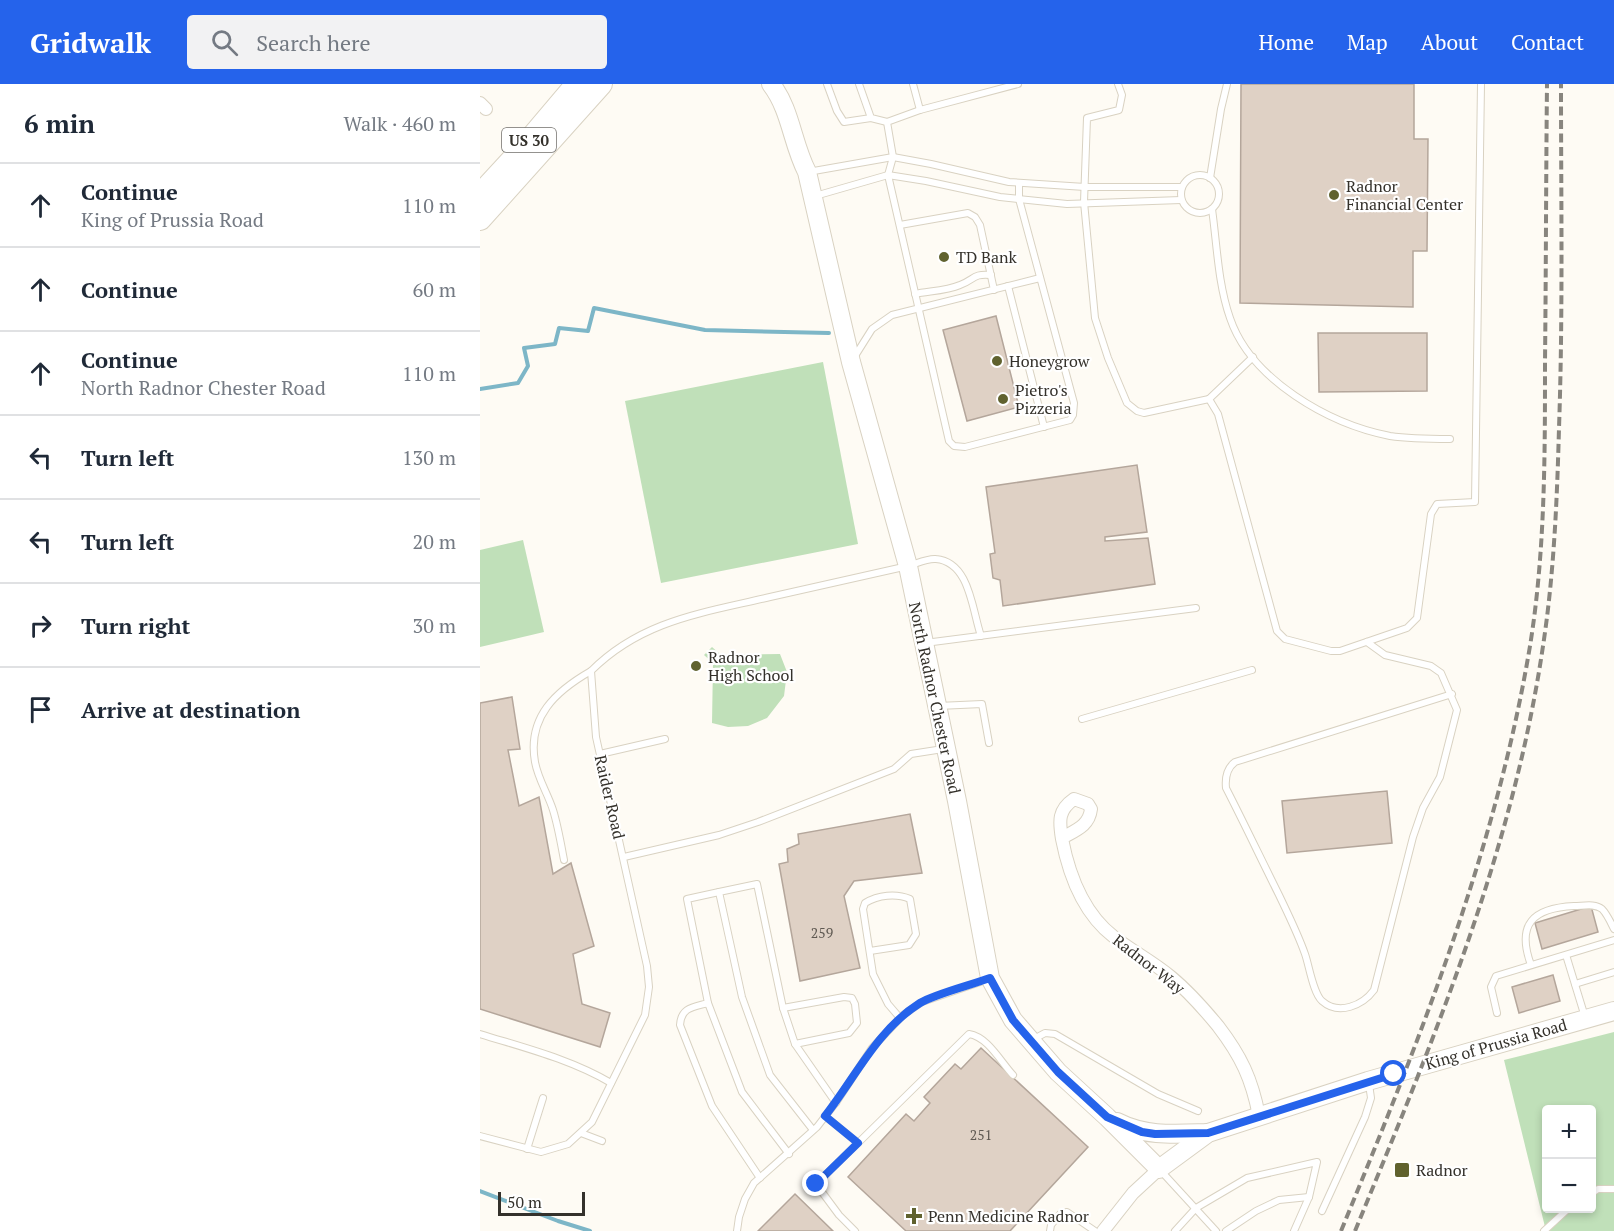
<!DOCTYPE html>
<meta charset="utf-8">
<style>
body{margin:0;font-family:"PT Serif",serif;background:#f2f2f3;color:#1f2937}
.controls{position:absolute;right:18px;bottom:18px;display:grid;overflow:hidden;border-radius:6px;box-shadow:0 3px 9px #0003}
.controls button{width:54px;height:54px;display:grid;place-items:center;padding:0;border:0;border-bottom:2px solid #e0e1e3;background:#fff;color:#1f2937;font:30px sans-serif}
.scale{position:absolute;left:18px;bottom:15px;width:87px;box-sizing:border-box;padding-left:6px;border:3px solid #34312b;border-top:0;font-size:16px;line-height:21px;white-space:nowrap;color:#34312b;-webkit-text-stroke:4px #fff;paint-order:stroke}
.stop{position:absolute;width:18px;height:18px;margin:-14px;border:4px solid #2563eb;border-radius:50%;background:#fff}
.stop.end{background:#2563eb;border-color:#fff;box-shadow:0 2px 6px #0008}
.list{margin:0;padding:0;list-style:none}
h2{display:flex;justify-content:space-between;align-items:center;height:78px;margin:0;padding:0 24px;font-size:26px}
h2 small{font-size:20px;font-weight:400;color:#747a83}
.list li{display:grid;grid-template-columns:39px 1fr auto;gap:18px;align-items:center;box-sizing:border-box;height:84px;padding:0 24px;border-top:2px solid #e0e1e3}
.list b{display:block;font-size:22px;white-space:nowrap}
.list p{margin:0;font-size:20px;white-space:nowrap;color:#747a83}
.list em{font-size:20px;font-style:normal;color:#747a83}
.icon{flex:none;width:33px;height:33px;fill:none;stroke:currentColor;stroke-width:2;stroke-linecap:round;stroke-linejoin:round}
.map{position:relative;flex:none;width:1134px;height:1147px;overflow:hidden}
header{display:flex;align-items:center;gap:36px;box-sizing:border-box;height:84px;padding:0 30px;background:#2563eb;color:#fff}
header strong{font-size:28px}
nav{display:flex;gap:33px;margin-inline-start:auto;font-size:21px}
.search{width:420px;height:54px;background:#f2f2f3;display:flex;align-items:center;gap:15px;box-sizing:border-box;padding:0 21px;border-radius:6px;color:#747a83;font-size:22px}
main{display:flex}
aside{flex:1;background:#fff}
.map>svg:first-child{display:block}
.green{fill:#c0e0b9;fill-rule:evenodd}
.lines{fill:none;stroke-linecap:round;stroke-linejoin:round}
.stream{stroke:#7db6c7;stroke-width:4}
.building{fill:#dfd1c5;stroke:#b4a69b;stroke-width:1.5}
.lane-casing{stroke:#d9d2c2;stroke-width:8}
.street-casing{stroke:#d9d2c2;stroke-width:14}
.secondary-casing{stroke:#d9d2c2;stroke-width:20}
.highway-casing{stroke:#d9d2c2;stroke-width:24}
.lane{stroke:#fff;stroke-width:6}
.street{stroke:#fff;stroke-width:12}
.secondary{stroke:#fff;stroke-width:18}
.highway{stroke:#fff;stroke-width:22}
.rail{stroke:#88857e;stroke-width:4;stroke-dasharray:9 4.5;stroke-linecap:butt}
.route{stroke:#2563eb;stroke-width:8}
.poi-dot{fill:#60622f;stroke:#fff;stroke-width:2}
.labels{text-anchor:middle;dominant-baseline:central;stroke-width:4.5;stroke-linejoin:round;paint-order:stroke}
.number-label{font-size:14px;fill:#5f5952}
.shield{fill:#fff;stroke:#716f6b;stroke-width:1.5}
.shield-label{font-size:15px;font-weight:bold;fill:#34312b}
.poi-label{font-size:16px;fill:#34312b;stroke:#fff;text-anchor:start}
.street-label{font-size:16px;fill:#34312b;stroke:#fff}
</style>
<header>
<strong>Gridwalk</strong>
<div class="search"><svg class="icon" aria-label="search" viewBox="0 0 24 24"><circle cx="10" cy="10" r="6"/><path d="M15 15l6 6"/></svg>Search here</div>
<nav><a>Home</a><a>Map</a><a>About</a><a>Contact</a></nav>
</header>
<main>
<aside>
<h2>6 min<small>Walk · 460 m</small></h2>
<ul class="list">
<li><svg class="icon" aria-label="ahead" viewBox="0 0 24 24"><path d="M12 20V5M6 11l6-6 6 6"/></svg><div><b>Continue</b><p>King of Prussia Road</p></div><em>110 m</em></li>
<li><svg class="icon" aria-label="ahead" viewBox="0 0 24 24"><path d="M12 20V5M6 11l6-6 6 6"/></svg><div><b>Continue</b></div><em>60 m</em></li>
<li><svg class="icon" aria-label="ahead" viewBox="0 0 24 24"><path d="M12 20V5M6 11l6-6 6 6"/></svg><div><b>Continue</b><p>North Radnor Chester Road</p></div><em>110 m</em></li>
<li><svg class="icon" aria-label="left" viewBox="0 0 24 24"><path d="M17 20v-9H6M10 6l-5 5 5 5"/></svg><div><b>Turn left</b></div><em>130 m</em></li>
<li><svg class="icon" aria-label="left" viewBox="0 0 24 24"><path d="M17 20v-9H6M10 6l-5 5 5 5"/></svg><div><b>Turn left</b></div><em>20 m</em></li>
<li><svg class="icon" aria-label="right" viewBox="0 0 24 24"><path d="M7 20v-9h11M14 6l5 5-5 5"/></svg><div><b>Turn right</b></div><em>30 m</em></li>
<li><svg class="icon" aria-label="arrive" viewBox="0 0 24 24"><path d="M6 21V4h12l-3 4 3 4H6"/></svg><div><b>Arrive at destination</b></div></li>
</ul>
</aside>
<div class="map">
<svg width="1134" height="1147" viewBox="0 0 1134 1147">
<rect width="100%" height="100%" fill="#fefbf4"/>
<g class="green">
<polygon points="343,278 378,460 181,499 145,317"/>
<polygon points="43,456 64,548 0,563 0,466"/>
<polygon points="232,563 241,571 300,570 307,588 304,612 287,634 268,642 248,643 232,639 233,579 224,571"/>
<path d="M1134,948V1147H1066L1024,976ZM1066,1026H1112V1124H1066Z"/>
</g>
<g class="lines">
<g class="stream">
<polyline points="0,305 38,299 48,282 44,264 75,260 79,244 108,247 114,224 225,246 349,249"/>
<polyline points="0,1107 78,1137 110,1147"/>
</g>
</g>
<g class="building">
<polygon points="761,0 934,0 934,55 948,55 947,167 933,167 933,223 760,219"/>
<polygon points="516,232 539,323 487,337 463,246"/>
<polygon points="838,249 947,249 947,307 839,308"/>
<polygon points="657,381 667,448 625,453 625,457 668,454 675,500 523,522 520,496 513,494 510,470 515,469 506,403"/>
<polygon points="32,613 40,665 28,666 39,722 59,713 73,790 91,779 114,862 93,870 102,920 130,929 120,963 0,925 0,619"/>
<polygon points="907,707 912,759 807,769 802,717"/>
<polygon points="430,730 442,789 374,797 364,812 380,884 320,897 299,780 308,778 307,765 319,760 318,750"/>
<polygon points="1111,822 1118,848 1062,865 1055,839"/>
<polygon points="1073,891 1080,917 1039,929 1032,903"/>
<polygon points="501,964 608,1063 530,1147 426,1147 368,1093 426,1030 434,1037 450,1019 444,1013 475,980 481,985"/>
<polygon points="315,1110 353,1147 278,1147"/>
</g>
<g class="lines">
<defs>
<g id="lane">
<polyline points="347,0 357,27 364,38 391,34"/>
<polyline points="379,0 391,34 407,38"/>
<polyline points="433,0 440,26"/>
<polyline points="538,0 440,26 407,38 413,73 408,91 469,357 474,362 485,363 590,336 593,331 594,319 539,115 539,99"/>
<polyline points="638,0 642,11 639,26 607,34 604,118 615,234 628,274 647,319 657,327 664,329 729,315"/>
<polyline points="328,88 413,73 451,80 529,98 605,103 702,103"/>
<circle cx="720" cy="110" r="19"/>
<polyline points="730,94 741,25 747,0"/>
<polyline points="335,112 408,91 446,97 520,113 587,120 701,116"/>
<path d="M732,125C737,161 738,200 750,234C771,296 849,340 910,352C930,355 950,355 970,355"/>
<polyline points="420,141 488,129 495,133 500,141 514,206"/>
<polyline points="528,202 564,343"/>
<path d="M435,210C449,207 466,207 480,201C494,196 493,189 511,191"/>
<polyline points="375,272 392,245 412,231 560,194"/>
<polyline points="773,273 729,315 738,330 797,547 805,555 851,567 860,567 927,544 937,534 951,430 957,420 995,418 1001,0"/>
<path d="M887,558L905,571L951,582L961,589L977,626L960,693L943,724L933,753L894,906C883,921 859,932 842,917C833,909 829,881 825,870C818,850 808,830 799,811C781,775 764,739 746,704C745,694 747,684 755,678L972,610"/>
<polyline points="445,559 716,524"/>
<polyline points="458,622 502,620 509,659"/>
<polyline points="602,635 772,586"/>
<polyline points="120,670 185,655"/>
<polyline points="144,773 239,751 278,738 414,685 431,670 463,665"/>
<path d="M84,776C81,760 78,742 73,726C68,710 58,695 55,678C47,633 76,607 111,587"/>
<polyline points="239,808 207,815 228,919 262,1008 309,1070"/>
<path d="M390,867L429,861L436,850L430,815C416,809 398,811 385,819L383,825L393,890L408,920L420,934"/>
<polyline points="1086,871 1105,933"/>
<path d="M1051,881C1036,840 1053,824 1094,822C1103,822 1115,819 1122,825C1127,830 1131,839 1134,845"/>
<polyline points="1095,900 1134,888"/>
<path d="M228,919C214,923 201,923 200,941L232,1022L280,1094"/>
<polyline points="303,924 364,913 372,914 375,920 377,939 369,949 315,960 356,1019"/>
<polyline points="1017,929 1011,903 1016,892 1134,856"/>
<path d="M0,950C45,964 90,975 131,999"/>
<polyline points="554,955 565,949 575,950 678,1010 718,1027"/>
<polyline points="315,960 303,924 277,800 239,808 262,913 290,991 333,1046"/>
<polyline points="345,1032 378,1059 336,1100 359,1131 375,1147"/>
<polyline points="101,1049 122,1057"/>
<path d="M0,1052L61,1068L88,1060L112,1038L165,931L169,903L167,882L116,653L111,587C162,536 223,529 290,513C336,503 382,492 428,482C436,480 447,474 456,475C490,478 492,526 501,552"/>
<path d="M378,1059L489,950C508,953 520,977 533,991"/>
<polyline points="47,1065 63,1014"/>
<polyline points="681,1087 736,1147"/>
<polyline points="1112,1109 1118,1105 1134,1105"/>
<polyline points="842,1127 885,1033 891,1014 889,1000"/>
<polyline points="257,1147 259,1133 265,1115 274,1099 337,1043 357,1017 392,964 423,931 442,918 509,895"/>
<polyline points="570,1147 571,1141 581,1129 587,1128 615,1147"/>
<polyline points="695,1147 716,1124 767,1094 837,1078 829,1113 814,1147"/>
<polyline points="746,1147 776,1127 799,1116 829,1113"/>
<polyline points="1064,1147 1089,1124"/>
</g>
<g id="street">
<polyline points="0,19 6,25"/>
<path d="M582,754C596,746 609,742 611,725L608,720L594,715C578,726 579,737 582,755C589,791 604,830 634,853C652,867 673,878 691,893C708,907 724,925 738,942C761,972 772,995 779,1032"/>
<polyline points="623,1147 653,1109 679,1085"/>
</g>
<g id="secondary">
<path d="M291,0C311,26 312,59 327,88L371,278L428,482L477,717L510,894L533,936L578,988L627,1033L679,1085L728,1049L888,997L1134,927"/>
<path d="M637,1038C666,1053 696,1050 728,1049"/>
</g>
<g id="highway">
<polyline points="0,111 36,72 97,0"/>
<polyline points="0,135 121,0"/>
</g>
</defs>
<use href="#lane" class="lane-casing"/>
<use href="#street" class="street-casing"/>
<use href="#secondary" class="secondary-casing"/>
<use href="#highway" class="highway-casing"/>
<use href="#lane" class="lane"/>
<use href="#street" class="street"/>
<use href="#secondary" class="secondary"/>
<use href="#highway" class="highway"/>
<g class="rail">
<path d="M861,1147C939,957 1016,766 1050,562C1065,469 1065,373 1065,278C1066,186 1066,93 1067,0"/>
<path d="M875,1147C953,957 1033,767 1063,562C1074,490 1077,417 1079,344C1083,229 1081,115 1081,0"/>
</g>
</g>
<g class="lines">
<path class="route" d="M336,1100L378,1059L345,1032C375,994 397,946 440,919C455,910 491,901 510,894L533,936L578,988L627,1033L662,1048L675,1050L728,1049L914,990"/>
</g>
<g class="poi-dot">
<circle cx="854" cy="111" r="6"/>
<circle cx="464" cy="173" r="6"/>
<circle cx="517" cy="277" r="6"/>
<circle cx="523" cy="315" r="6"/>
<circle cx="216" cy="582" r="6"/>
<rect x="914" y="1078" width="16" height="16" rx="3"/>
<path d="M431 1123h6v6h6v6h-6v6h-6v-6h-6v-6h6z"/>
</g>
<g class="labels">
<g class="number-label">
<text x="342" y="848">259</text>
<text x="501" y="1050">251</text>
</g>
<rect class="shield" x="22" y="44" width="54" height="24" rx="4.5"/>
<g class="shield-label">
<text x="49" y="56">US 30</text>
</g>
<g class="poi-label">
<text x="866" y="102">Radnor<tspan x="866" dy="18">Financial Center</tspan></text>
<text x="476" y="173">TD Bank</text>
<text x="529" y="277">Honeygrow</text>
<text x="535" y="306">Pietro's<tspan x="535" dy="18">Pizzeria</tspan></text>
<text x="228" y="573">Radnor<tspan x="228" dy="18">High School</tspan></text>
<text x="936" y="1086">Radnor</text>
<text x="448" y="1132">Penn Medicine Radnor</text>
</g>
<g class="street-label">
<text transform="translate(455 614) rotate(78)">North Radnor Chester Road</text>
<text transform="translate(130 713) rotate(77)">Raider Road</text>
<text transform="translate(669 880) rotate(38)">Radnor Way</text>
<text transform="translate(1016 960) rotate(-16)">King of Prussia Road</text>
</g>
</g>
</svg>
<div class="controls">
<button>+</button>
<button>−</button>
</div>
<div class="scale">50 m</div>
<div class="stop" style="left:914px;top:990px"></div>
<div class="stop end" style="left:336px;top:1100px"></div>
</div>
</main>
